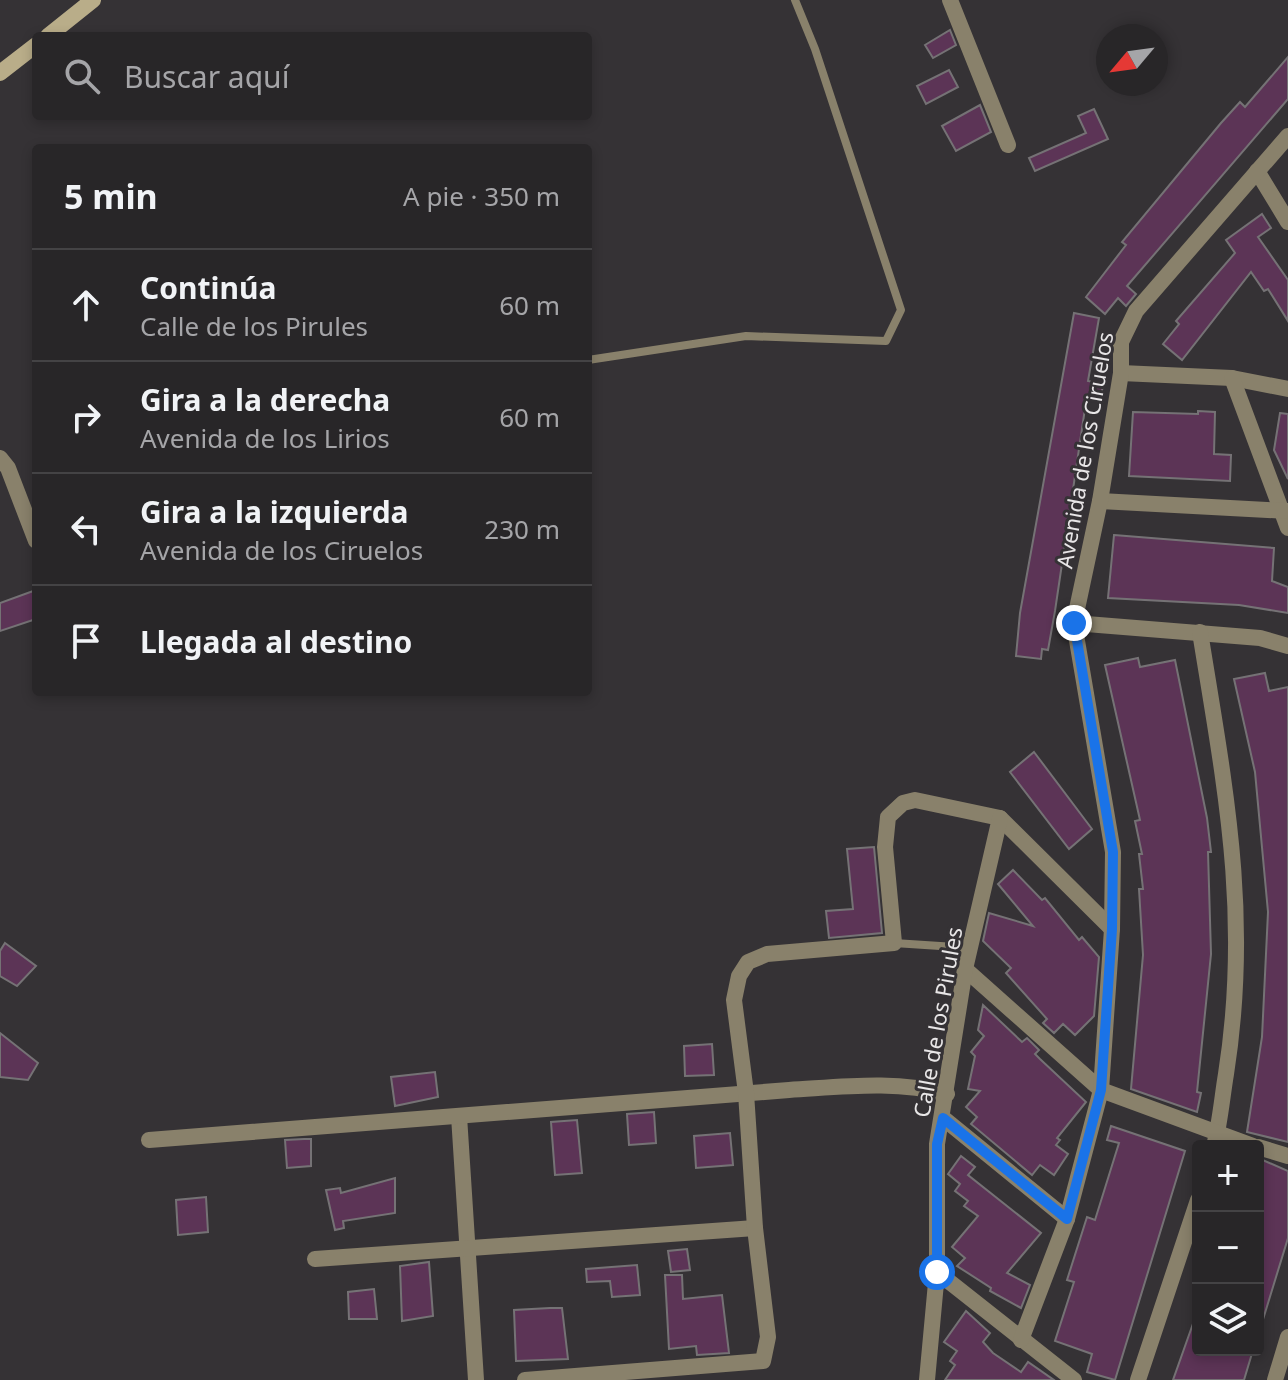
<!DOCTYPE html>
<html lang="es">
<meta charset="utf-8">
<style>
body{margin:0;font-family:"Noto Sans",sans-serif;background:#343234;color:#f1f3f6}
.controls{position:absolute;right:24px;bottom:24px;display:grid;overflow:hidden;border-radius:8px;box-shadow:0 4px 12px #0003}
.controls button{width:72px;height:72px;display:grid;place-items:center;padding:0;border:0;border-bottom:2px solid #444345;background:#282628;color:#f1f3f6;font:40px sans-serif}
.compass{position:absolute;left:1096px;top:24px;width:72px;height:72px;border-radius:50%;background:#282628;box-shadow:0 4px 12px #0003;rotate:241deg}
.stop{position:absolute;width:24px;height:24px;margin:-18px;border:6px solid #1a73e8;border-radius:50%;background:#fff}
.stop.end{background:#1a73e8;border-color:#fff;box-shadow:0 2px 8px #0008}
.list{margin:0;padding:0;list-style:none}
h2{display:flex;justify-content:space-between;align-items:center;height:104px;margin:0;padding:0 32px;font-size:34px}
h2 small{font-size:26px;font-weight:400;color:#a5a5a8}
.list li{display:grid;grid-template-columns:52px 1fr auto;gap:24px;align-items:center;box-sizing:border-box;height:112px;padding:0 32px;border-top:2px solid #444345}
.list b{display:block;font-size:30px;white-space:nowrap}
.list p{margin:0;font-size:26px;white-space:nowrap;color:#a5a5a8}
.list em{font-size:26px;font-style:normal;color:#a5a5a8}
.icon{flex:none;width:44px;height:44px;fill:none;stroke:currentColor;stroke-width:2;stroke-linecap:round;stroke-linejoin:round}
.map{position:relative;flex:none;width:1288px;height:1380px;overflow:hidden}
.search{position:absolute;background:#282628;box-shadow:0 4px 12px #0003;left:32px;top:32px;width:560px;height:88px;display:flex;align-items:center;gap:20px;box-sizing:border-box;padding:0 28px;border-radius:8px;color:#a5a5a8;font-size:30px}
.panel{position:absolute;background:#282628;box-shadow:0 4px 12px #0003;left:32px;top:144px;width:560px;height:552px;border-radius:8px}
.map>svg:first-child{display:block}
.building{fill:#5c3456;stroke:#757275;stroke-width:2}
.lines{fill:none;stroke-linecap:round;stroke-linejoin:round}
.lane{stroke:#89816b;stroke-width:8}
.street{stroke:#89816b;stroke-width:16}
.secondary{stroke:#b9ad89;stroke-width:16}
.route{stroke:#1a73e8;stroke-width:10}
.labels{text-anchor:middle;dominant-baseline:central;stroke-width:6;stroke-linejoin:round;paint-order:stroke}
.street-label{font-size:22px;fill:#e8e6e7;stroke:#353235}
</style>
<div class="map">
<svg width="1288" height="1380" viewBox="0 0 1288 1380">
<rect width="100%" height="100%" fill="#353235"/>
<g class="building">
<polygon points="950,30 956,45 933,58 925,45"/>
<polygon points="1288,57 1288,99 1127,286 1136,294 1126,306 1118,298 1105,314 1086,297 1126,245 1122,242 1221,123 1240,102 1245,107"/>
<polygon points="949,70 958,87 926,104 917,86"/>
<polygon points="980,105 991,132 956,151 942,126"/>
<polygon points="1094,109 1108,139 1035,171 1029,158 1086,133 1078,116"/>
<polygon points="1262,214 1271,228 1258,237 1288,280 1288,321 1268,289 1264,291 1251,272 1182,360 1163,344 1179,324 1176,321 1235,253 1226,240"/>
<polygon points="1074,313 1099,318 1088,381 1103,384 1101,397 1087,395 1055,611 1048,650 1042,649 1041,659 1016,656 1020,613"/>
<polygon points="1198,411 1215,412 1214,454 1231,455 1230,481 1129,476 1133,412 1198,414"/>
<polygon points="1280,413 1288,414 1288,479 1274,450"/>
<polygon points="1114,535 1274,548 1272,581 1288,587 1288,613 1239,605 1108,598"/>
<polygon points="36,590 36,619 0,631 0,603"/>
<polygon points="1138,658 1140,667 1175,660 1207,818 1211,852 1208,852 1211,954 1197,1092 1201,1093 1197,1112 1131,1089 1143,955 1139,889 1143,889 1139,854 1142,854 1135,821 1140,820 1105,665"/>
<polygon points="1265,673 1269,691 1288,687 1288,1142 1247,1132 1262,1037 1268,912 1255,772 1234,679"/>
<polygon points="1034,752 1092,829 1069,849 1010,772"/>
<polygon points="874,847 882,933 829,938 826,911 853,909 847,849"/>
<polygon points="1013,870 1042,900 1045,898 1079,940 1082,937 1099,957 1094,1016 1075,1035 1063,1024 1054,1033 1043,1023 1047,1019 1006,973 1011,968 983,941 989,913 1033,926 998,884"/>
<polygon points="5,943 36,966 17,986 0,976 0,951"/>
<polygon points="983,1005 1022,1042 1027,1038 1039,1050 1035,1054 1040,1059 1086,1102 1057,1138 1060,1140 1056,1145 1068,1154 1054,1175 1040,1165 1032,1175 971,1124 977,1117 966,1107 980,1091 968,1089 975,1056 971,1052 984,1036 978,1030"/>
<polygon points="0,1033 38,1063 28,1080 0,1077"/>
<polygon points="712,1044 714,1075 685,1076 684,1046"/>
<polygon points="435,1072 438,1097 395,1106 391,1077"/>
<polygon points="654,1112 656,1143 629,1145 627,1114"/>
<polygon points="577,1120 582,1173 555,1175 551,1122"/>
<polygon points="1111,1126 1185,1151 1115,1380 1087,1372 1092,1354 1055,1341 1074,1282 1067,1280 1087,1217 1095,1220 1119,1143 1107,1140"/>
<polygon points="730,1133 733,1165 696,1168 694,1136"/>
<polygon points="304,1139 311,1139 311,1166 287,1168 285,1140"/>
<polygon points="961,1156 975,1167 968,1175 1041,1233 1007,1273 1030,1285 1021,1308 990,1291 991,1288 957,1266 965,1258 952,1247 978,1216 964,1206 968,1201 955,1191 960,1184 948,1174"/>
<polygon points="1258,1158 1288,1171 1288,1238 1261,1326"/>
<polygon points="395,1178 395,1213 343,1221 344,1228 335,1230 326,1190 340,1188 341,1193"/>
<polygon points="206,1197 208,1232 178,1235 176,1200"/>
<polygon points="687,1249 690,1270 671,1272 668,1251"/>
<polygon points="429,1262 433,1316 402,1321 400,1266"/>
<polygon points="637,1265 640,1295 612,1297 610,1281 587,1282 586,1269"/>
<polygon points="665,1275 682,1275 683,1299 722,1295 729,1353 697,1355 696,1346 669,1349"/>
<polygon points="374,1289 377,1319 349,1319 348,1292"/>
<polygon points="550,1308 562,1308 568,1359 516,1361 514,1310"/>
<polygon points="966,1311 990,1333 983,1342 993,1353 1021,1372 1028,1362 1054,1380 945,1380 955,1365 950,1361 957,1351 944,1342"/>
<polygon points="1195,1318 1198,1350 1253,1350 1244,1380 1173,1380"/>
</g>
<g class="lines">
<g class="lane">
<polyline points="588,360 746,336 886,341 901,310 815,49 795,0"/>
<polyline points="894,943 971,948"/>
</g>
<g class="street">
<polyline points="950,0 1008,145"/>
<polyline points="1257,171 1288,222"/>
<polyline points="1121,373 1232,378 1288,389"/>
<polyline points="1232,378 1288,528"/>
<polyline points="0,458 8,468 36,541"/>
<polyline points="1100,501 1288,511"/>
<polyline points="1074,623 1260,638 1288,646"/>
<path d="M1200,632C1225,787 1251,915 1226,1074C1222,1098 1220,1123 1214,1146"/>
<polyline points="965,969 1101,1090 1253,1146"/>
<polyline points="459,1116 476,1380"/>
<polyline points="943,1118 1067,1219"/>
<path d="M149,1140L789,1090C842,1087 895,1080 947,1094"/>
<polyline points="1258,1147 1288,1156"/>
<polyline points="315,1259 755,1228"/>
<polyline points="937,1272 1074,1380"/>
<polyline points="1021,1340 1067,1219 1101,1090 1112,929 1113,852 1074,623 1100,501 1121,373 1121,342 1136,311 1288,136"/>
<polyline points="525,1380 763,1361 768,1337 755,1228 746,1093 734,1000 739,976 748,962 767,954 894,943 885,847 888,817 903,803 915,800 1000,818 1112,929"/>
<polyline points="927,1380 937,1272 937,1144 965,969 1000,818"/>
<polyline points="1138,1380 1198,1200"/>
<polyline points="1275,1380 1288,1337"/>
</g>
<g class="secondary">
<polyline points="48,36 93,0"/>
<polyline points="0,73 36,45"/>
</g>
</g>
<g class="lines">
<polyline class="route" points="937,1272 937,1144 943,1118 1067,1219 1101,1090 1112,929 1113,852 1074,623"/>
</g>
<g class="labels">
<g class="street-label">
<text transform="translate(1084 450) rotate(-80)">Avenida de los Ciruelos</text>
<text transform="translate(937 1022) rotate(-80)">Calle de los Pirules</text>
</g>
</g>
</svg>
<div class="controls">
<button>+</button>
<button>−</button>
<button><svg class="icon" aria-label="layers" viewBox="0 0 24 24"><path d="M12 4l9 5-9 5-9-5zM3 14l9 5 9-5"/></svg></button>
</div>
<svg class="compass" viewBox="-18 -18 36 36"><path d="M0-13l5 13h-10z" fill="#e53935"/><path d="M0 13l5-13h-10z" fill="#a5a5a8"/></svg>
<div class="stop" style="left:937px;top:1272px"></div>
<div class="stop end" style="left:1074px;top:623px"></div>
<div class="search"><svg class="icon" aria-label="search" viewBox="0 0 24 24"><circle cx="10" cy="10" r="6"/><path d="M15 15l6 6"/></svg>Buscar aquí</div>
<section class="panel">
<h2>5 min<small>A pie · 350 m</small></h2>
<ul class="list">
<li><svg class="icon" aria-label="ahead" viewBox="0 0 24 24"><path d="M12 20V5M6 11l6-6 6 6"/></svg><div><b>Continúa</b><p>Calle de los Pirules</p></div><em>60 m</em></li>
<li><svg class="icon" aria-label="right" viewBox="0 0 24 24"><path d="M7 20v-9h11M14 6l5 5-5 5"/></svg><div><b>Gira a la derecha</b><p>Avenida de los Lirios</p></div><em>60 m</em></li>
<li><svg class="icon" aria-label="left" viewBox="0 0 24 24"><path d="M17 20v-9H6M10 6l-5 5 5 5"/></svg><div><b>Gira a la izquierda</b><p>Avenida de los Ciruelos</p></div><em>230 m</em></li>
<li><svg class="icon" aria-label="arrive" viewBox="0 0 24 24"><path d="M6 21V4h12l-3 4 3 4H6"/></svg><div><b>Llegada al destino</b></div></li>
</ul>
</section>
</div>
